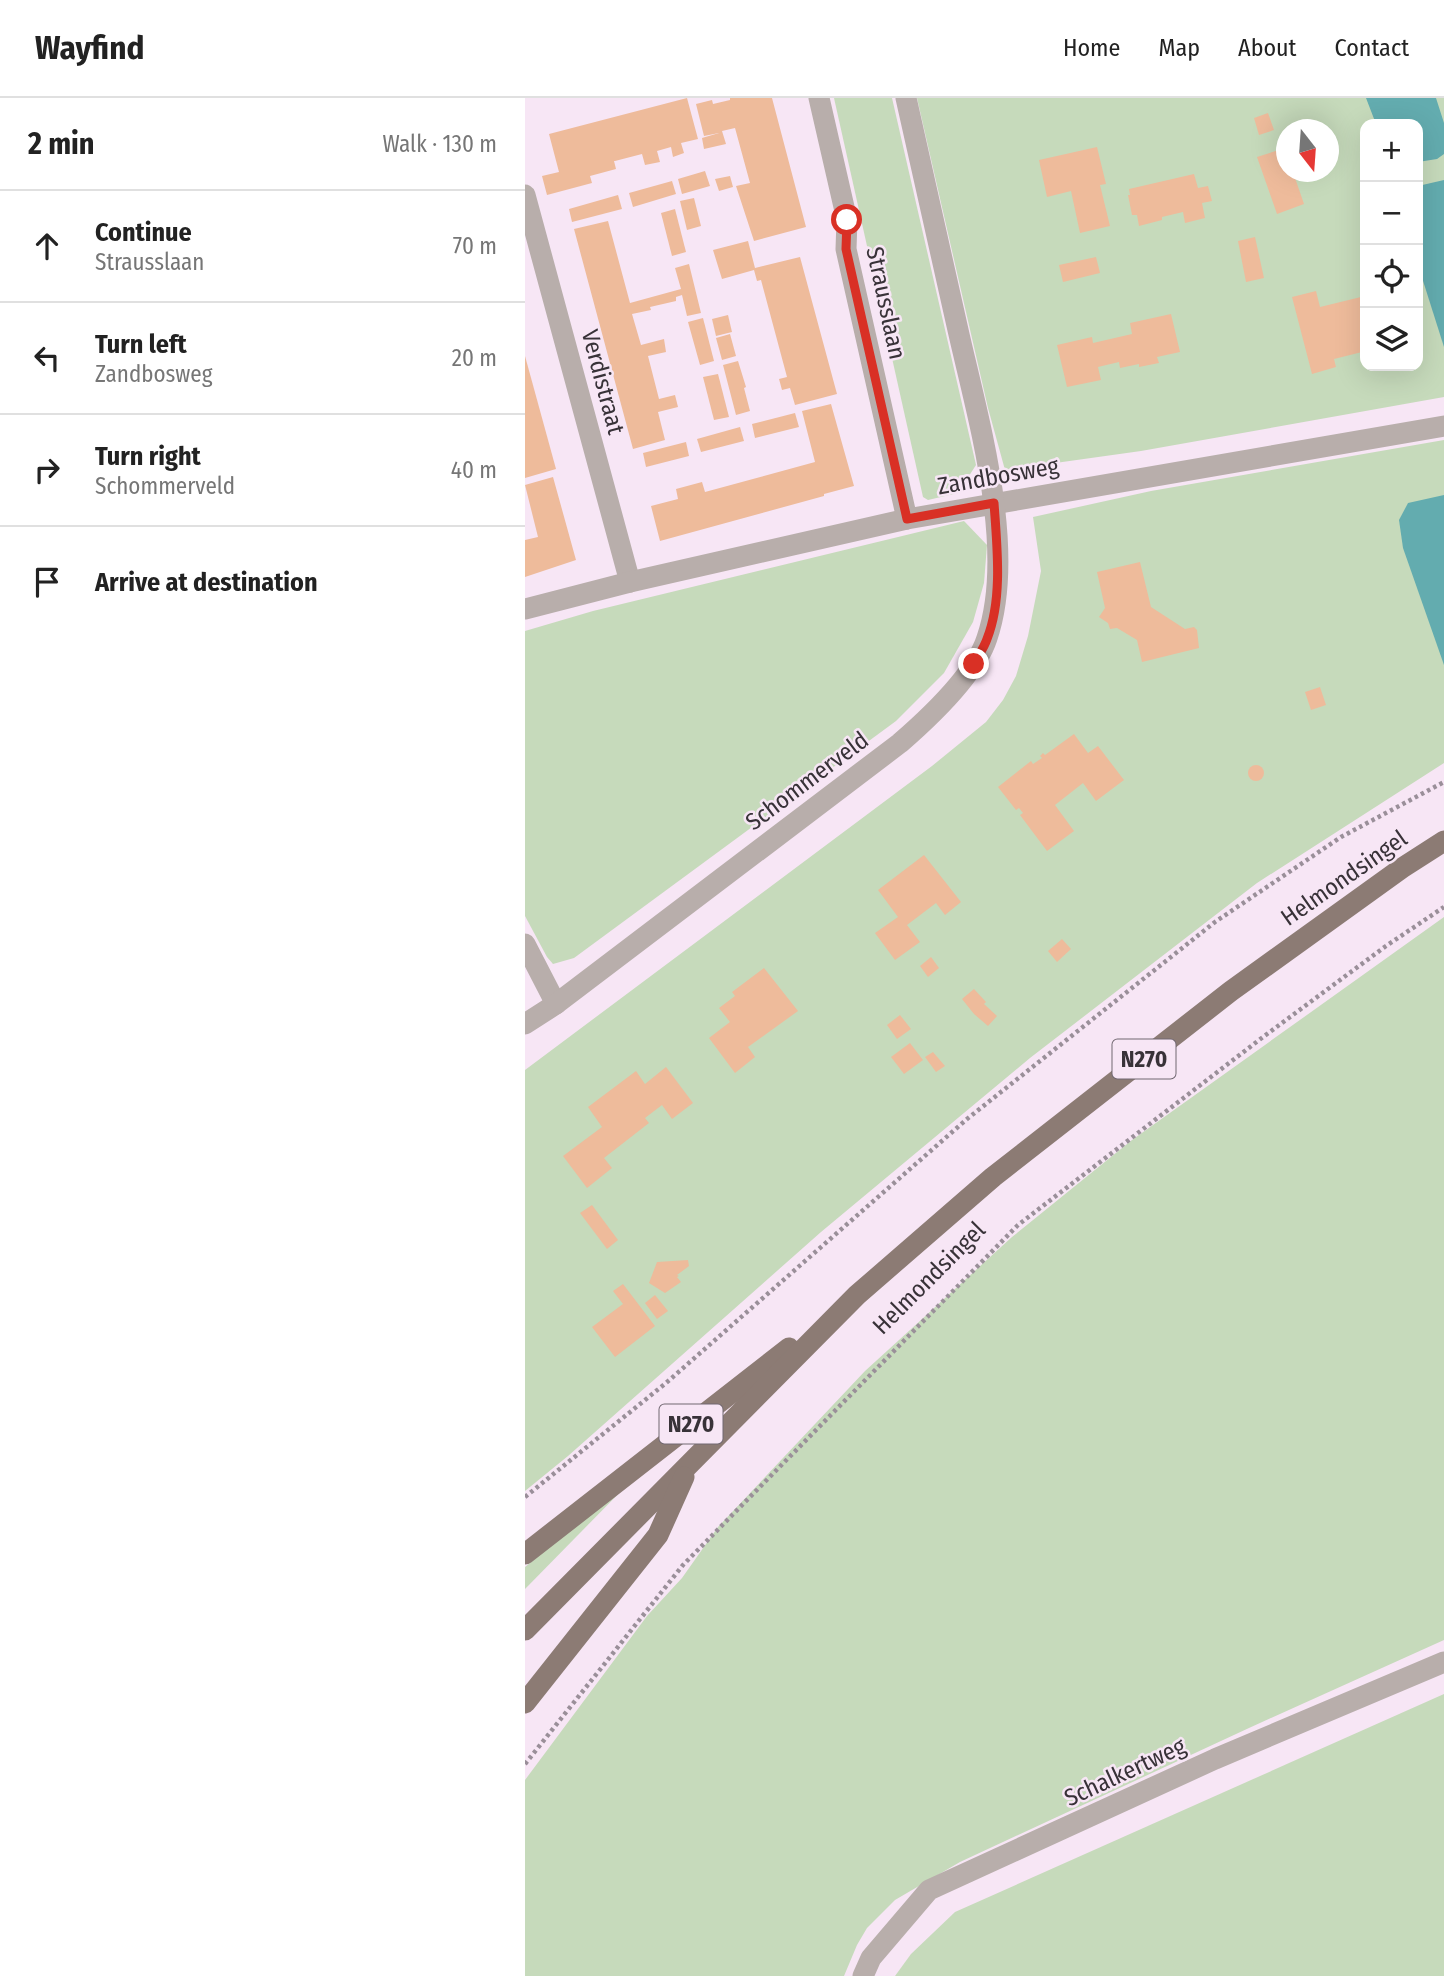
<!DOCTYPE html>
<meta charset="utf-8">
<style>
body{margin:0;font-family:"Fira Sans Condensed",sans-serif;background:#f6f6f6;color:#222}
.controls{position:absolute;right:21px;top:21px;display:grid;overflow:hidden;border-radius:14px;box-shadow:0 7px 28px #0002}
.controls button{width:63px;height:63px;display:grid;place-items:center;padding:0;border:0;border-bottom:2px solid #e0e0e0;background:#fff;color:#222;font:35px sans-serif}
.compass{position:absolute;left:751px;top:21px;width:63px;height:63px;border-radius:50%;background:#fff;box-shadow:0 7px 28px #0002;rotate:163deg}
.stop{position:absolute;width:21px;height:21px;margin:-16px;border:5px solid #d93025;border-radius:50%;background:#fff}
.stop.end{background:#d93025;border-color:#fff;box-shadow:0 2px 7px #0008}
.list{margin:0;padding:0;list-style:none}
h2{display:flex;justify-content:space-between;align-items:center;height:91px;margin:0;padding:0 28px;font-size:30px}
h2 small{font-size:23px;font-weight:400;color:#767676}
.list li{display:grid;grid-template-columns:46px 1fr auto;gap:21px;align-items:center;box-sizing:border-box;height:112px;padding:0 28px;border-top:2px solid #e0e0e0}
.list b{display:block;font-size:26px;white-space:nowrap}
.list p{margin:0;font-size:23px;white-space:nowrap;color:#767676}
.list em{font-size:23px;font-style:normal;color:#767676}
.icon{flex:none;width:38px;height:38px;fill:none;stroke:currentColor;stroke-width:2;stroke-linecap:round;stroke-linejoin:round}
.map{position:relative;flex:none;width:919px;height:1878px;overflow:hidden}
header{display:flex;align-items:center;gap:42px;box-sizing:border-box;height:98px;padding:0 35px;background:#fff;border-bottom:2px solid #e0e0e0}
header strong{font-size:33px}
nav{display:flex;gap:38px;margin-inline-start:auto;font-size:24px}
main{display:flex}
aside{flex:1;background:#fff}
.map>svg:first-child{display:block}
.green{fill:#c6dabb;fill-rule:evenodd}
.water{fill:#63acaf}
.building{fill:#eebb9b}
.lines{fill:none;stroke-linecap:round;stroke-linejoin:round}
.path{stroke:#9a8f99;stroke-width:4.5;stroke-dasharray:3.5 3.5;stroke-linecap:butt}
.minor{stroke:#b8aeab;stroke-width:21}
.major{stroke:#8c7b74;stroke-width:21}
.route{stroke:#d93025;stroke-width:9}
.labels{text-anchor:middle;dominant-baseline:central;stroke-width:5;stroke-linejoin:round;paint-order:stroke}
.shield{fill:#f7e6f5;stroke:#716871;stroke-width:2}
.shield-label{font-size:23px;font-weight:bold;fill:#383238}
.street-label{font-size:24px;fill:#383238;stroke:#f7e6f5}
</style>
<header>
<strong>Wayfind</strong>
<nav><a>Home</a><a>Map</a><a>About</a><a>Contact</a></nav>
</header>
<main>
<aside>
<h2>2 min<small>Walk · 130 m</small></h2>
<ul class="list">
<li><svg class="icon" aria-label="ahead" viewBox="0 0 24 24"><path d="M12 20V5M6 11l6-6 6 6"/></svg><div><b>Continue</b><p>Strausslaan</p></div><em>70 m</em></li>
<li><svg class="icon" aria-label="left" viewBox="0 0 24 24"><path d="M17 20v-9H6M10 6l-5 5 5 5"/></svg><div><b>Turn left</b><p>Zandbosweg</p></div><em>20 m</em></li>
<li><svg class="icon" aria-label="right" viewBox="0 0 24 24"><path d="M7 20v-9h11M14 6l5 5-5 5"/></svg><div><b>Turn right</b><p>Schommerveld</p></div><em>40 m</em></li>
<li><svg class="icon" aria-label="arrive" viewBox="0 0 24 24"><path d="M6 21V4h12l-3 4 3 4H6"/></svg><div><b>Arrive at destination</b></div></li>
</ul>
</aside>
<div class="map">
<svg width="919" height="1878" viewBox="0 0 919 1878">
<rect width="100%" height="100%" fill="#f7e6f5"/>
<g class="green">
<polygon points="309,0 367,0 451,367 433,395 403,402 398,399"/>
<path d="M392,0H919V299L616,353L480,372L463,310ZM840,26H893V268H840ZM762,32H804V74H762Z"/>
<polygon points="919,342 919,665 732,785 505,960 296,1134 43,1358 0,1393 0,972 407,668 461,624 478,602 491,578 503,538 516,473 508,419 626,393"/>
<polygon points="439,423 462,447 459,485 448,524 419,575 371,623 49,860 28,866 22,859 0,818 0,533 68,513"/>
<polygon points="919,819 919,1542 724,1630 435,1764 370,1802 342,1830 332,1847 319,1878 0,1878 0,1682 122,1518 157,1480 193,1429 340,1273 487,1139 607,1042"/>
<polygon points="105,1384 0,1491 0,1469"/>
<polygon points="919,1596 919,1878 370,1878 386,1856 430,1814"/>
</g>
<g class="water">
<polygon points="841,0 911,0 919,25 919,56 912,61 893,64 893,26 851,26"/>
<polygon points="919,82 919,249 893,167 893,88"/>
<polygon points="919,397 919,567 878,450 874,422 883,405"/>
</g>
<g class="building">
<polygon points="162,0 173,41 156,45 159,55 148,59 146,49 132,53 135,64 120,67 117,56 90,63 89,63 91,71 65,78 67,85 22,97 17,78 34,74 24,36"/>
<polygon points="205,0 247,0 281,129 229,143 211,88 225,85 210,30 197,33 201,46 179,51 177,40 194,35 179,38 171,6 187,2 188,6 205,2"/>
<polygon points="743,15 749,32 734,37 729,20"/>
<polygon points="572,49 581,86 575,87 585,128 555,135 546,93 522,99 514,62"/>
<polygon points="760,50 762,74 768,74 779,106 752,116 732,59"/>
<polygon points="180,73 185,88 157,96 153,81"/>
<polygon points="669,76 673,90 683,88 687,103 677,105 680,120 660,125 658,114 637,119 637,122 614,128 612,117 607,117 603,97 605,97 604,91"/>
<polygon points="205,78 208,89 194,93 190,81"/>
<polygon points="147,83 151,96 108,109 104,95"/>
<polygon points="93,97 97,111 47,124 44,111"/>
<polygon points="169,100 176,128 162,132 155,103"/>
<polygon points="150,111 161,154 147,158 136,115"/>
<polygon points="83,123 105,205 156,191 150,170 164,166 176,215 162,218 157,197 151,199 151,203 125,209 126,212 107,216 116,247 139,241 141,254 123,258 134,301 150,297 153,309 133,314 140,342 108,351 49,131"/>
<polygon points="730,139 739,180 721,184 713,143"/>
<polygon points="223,143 230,170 275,159 312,296 270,307 265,290 257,292 254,281 262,279 236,182 232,183 229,172 197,181 188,152"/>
<polygon points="571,159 575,175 538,184 534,167"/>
<polygon points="791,193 795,209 840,198 840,260 837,254 809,261 811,269 787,276 767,199"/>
<polygon points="646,216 655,254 632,259 634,265 614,269 614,266 595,270 594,264 573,269 576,282 542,289 532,247 567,239 568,245 607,236 605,225"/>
<polygon points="203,217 207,234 191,238 187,221"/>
<polygon points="178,220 189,263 175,267 163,224"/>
<polygon points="205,236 211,258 197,262 191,240"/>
<polygon points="0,258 31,371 0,380"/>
<polygon points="213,263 221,289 219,290 225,313 211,317 198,267"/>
<polygon points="193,276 204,319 189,322 178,279"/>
<polygon points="306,306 329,388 299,396 299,398 135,443 126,408 153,401 151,391 177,384 180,394 290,364 277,313"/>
<polygon points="270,315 274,329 230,340 227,326"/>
<polygon points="215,329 219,343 176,354 172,341"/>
<polygon points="161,344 164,358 121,369 118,355"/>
<polygon points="28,379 51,462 0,479 0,442 13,439 0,387"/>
<polygon points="615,464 626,509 660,531 669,529 672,532 674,550 617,564 612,542 592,530 585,531 583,525 574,519 580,510 572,474"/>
<polygon points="795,589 801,607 786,612 780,594"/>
<polygon points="549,636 563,655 573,648 599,682 571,703 558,685 530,707 549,733 522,753 495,717 498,715 494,710 491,712 473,689 506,663 508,666 517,660 515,658 518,655 520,657"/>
<circle cx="731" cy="675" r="8"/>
<polygon points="399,757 436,804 420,817 411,805 382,827 395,844 370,862 350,835 373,819 353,792"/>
<polygon points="537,841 546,851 532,864 523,853"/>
<polygon points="406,859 414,870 403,879 395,868"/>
<polygon points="239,870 273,913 223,949 230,959 210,975 184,940 205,924 194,910 210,898 207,894"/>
<polygon points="449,891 461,904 459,906 472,918 463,928 449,916 437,901"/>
<polygon points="375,917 386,931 372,941 362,927"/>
<polygon points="385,945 398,962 379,976 366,959"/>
<polygon points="408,954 420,968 411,974 400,959"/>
<polygon points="141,969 168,1005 147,1021 137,1007 120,1020 124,1025 79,1060 87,1070 62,1090 38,1058 77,1029 63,1009 111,973 120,986"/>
<polygon points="67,1107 93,1142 82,1151 55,1115"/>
<polygon points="163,1162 164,1168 152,1177 154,1178 152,1179 156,1184 140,1195 124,1185 132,1164"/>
<polygon points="98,1186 130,1228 90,1259 67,1229 98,1206 88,1193"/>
<polygon points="130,1197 143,1213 132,1221 120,1205"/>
</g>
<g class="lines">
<g class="path">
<polyline points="0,1399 141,1285 442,1021 690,824 816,739 919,684"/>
<polyline points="0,1666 158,1467 493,1127 738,939 861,848 919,809"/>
</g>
<g class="minor">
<polyline points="294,0 322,122 321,151 382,421"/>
<polyline points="0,97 105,484"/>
<polyline points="0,511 105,484 382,421 919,328"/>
<polyline points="0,846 31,906"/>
<path d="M0,926L31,906L375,645C405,619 450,577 462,540C492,452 453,321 433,232C416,155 398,77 381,0"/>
<polyline points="338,1878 346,1860 404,1792 690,1661 919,1564"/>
</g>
<g class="major">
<polyline points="0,1456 264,1250"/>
<polyline points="0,1532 332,1197 468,1079 706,893 877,770 919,743"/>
<polyline points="0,1605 133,1437 159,1379"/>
</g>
</g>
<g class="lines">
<path class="route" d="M322,122L321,151L382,421L469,405C472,448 478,501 462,541C459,550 453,558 449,566"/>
</g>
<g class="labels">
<g class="shield">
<rect x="587.5" y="941.5" width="63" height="39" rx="5"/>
<rect x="134.5" y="1306.5" width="63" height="39" rx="5"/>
</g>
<g class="shield-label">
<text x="619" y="961">N270</text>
<text x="166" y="1326">N270</text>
</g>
<g class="street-label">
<text transform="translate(361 205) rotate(78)">Strausslaan</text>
<text transform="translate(78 284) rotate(75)">Verdistraat</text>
<text transform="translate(473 378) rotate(-10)">Zandbosweg</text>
<text transform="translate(282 683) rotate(-37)">Schommerveld</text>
<text transform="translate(819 780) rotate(-35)">Helmondsingel</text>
<text transform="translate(404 1180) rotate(-45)">Helmondsingel</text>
<text transform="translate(600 1674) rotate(-25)">Schalkertweg</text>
</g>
</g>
</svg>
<div class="controls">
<button>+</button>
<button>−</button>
<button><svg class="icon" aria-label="locate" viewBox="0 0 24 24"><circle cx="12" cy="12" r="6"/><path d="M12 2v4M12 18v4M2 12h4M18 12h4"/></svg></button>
<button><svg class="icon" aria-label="layers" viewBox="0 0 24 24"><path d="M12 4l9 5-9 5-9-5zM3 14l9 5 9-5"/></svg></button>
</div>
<svg class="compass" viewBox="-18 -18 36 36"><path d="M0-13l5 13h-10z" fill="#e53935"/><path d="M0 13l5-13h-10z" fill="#767676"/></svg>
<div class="stop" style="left:322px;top:122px"></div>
<div class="stop end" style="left:449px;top:566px"></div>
</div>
</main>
